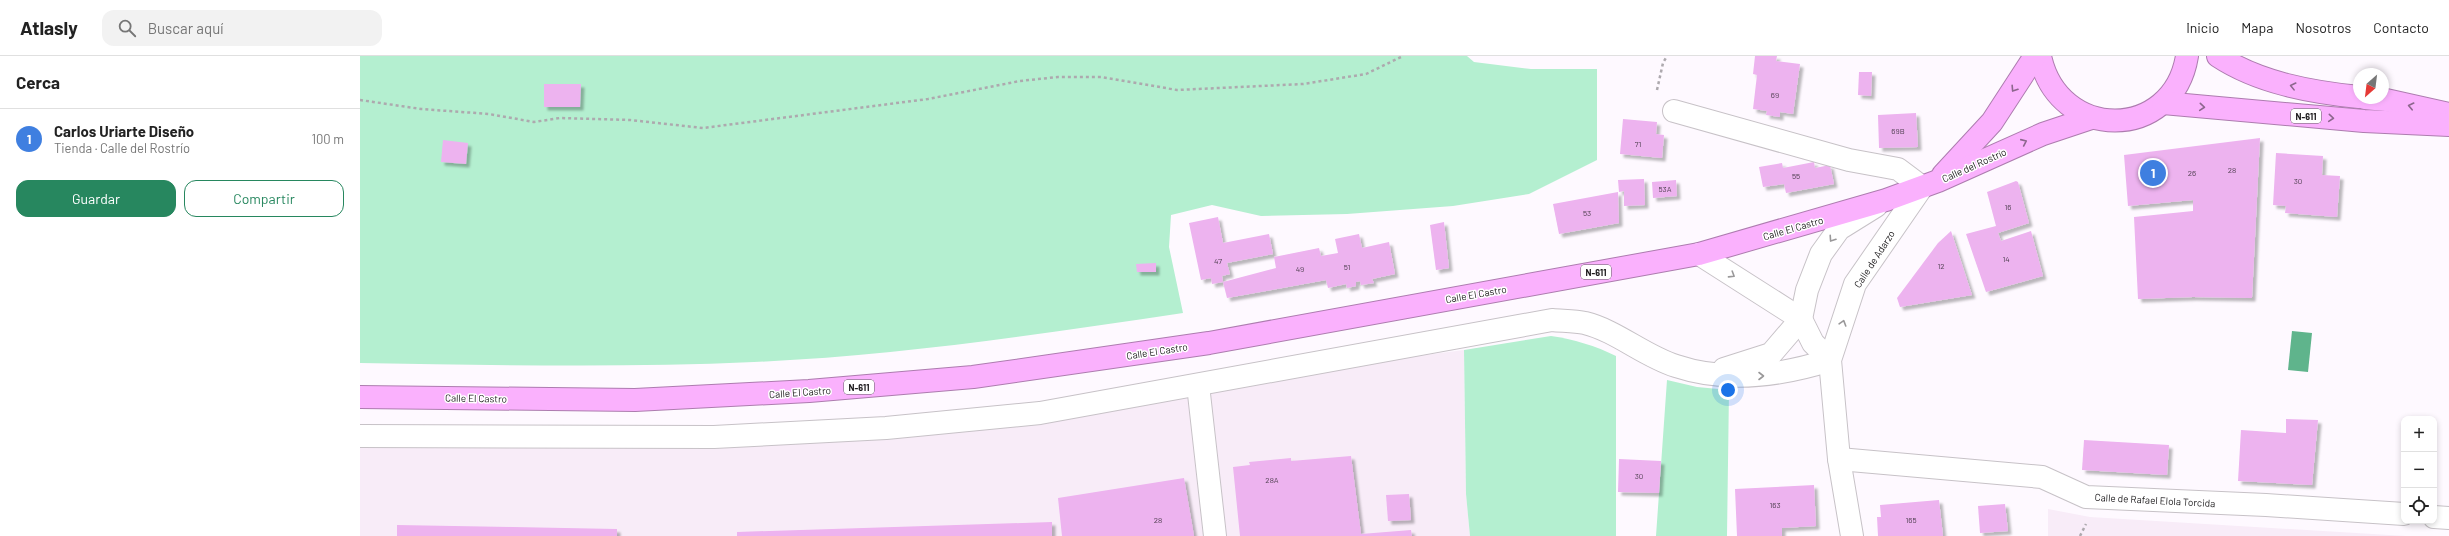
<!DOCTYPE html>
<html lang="es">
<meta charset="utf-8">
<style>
body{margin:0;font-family:Barlow,sans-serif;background:#f2f2f2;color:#222}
.controls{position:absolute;right:12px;bottom:12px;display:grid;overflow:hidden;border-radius:8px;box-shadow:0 2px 6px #0003}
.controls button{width:36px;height:36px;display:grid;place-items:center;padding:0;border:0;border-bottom:1px solid #e0e0e0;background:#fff;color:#222;font:20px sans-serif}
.compass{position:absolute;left:1993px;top:12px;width:36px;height:36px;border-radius:50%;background:#fff;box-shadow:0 2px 6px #0003;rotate:208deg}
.you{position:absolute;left:1368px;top:334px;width:14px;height:14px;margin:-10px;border:3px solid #fff;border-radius:50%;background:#1a73e8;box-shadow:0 0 0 6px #1a73e833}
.badge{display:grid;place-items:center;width:26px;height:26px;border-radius:50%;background:#27875f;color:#fff;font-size:13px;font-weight:700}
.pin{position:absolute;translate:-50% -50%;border:2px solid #fff;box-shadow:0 1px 4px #0006}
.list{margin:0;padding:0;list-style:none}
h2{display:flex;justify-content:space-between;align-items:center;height:52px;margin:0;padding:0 16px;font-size:17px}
h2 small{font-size:13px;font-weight:400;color:#767676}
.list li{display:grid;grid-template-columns:26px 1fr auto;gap:12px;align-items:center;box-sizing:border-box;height:60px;padding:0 16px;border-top:1px solid #e0e0e0}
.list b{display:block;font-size:15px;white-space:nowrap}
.list p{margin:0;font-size:13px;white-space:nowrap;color:#767676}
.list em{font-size:13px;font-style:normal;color:#767676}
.actions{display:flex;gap:8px;padding:12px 16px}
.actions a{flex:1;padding:9px 0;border:1px solid #27875f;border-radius:12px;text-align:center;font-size:14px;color:#27875f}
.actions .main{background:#27875f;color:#fff}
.icon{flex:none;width:22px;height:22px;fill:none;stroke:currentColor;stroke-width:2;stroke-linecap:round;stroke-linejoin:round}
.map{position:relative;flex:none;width:2089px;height:480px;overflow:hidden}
header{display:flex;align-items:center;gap:24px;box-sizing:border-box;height:56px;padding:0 20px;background:#fff;border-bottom:1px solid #e0e0e0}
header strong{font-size:19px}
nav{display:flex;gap:22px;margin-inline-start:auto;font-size:14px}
.search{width:280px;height:36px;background:#f2f2f2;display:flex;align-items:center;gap:10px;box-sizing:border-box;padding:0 14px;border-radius:12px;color:#767676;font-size:15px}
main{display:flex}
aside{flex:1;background:#fff}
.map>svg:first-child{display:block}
.built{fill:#f8ecf8}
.green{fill:#b4efd0}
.water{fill:#5fb48c}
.building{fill:#edb3ef;filter:url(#shadow)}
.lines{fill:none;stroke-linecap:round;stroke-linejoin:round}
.minor-casing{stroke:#c7c2c7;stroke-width:24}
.highway-casing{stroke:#ad7caf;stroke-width:24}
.path{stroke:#ada9ae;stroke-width:2.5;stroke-dasharray:3 3;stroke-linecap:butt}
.minor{stroke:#fff;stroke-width:22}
.highway{stroke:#fab1fd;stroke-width:22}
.oneway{stroke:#8c668d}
.oneway2{stroke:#999899}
.labels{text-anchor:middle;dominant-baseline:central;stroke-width:3;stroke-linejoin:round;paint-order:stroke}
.number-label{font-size:8px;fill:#514152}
.shield{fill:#fff;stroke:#615f61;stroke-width:1}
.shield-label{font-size:9px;font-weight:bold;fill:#1d1b1d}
.street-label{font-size:10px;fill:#1d1b1d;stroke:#fff}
</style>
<header>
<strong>Atlasly</strong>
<div class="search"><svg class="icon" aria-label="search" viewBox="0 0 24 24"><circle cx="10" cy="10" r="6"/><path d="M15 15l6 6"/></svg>Buscar aquí</div>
<nav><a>Inicio</a><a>Mapa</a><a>Nosotros</a><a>Contacto</a></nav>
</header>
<main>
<aside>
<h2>Cerca<small></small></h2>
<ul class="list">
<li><span class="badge" style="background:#3f7fe0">1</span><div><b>Carlos Uriarte Diseño</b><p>Tienda · Calle del Rostrío</p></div><em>100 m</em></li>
</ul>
<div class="actions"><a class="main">Guardar</a><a>Compartir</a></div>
</aside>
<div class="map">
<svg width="2089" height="480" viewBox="0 0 2089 480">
<defs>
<filter id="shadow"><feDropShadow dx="3.5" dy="3.5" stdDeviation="1" flood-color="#0004"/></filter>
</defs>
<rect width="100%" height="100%" fill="#fef9ff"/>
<g class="built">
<polygon points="1104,294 1106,438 1110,480 0,480 0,385 366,390"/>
<polygon points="1688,453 1730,461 2046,480 1688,480"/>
</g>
<g class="green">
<path d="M0,0H1107L1114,6L1171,13H1237V104L1169,138L1093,150L987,158L901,160L852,149L811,159L809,191L823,257C681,278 538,300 394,306C263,312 131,309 0,307Z"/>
<path d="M1191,280C1213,283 1236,290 1256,300V480H1110L1106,438L1104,294Z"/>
<polygon points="1307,324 1337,331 1369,334 1367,480 1296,480"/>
</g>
<polygon class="water" points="1932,275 1952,277 1948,316 1928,314"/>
<g class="building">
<polygon points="1395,0 1417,0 1416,5 1440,8 1433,58 1420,56 1420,61 1406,59 1407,55 1393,53 1397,19 1393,18"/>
<polygon points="1499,16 1512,16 1511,40 1498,39"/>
<polygon points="184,28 221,28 220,51 184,51"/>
<polygon points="1556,57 1558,91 1519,92 1518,59"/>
<polygon points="1263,63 1297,66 1296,78 1304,79 1302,102 1260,98"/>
<polygon points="1900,82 1892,242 1833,241 1778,243 1774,161 1833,155 1833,144 1768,150 1764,99"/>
<polygon points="83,84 108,87 106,108 81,106"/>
<polygon points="1916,97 1963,100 1962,119 1980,120 1977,161 1925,157 1926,150 1913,149"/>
<polygon points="1454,106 1455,112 1470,109 1474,128 1426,137 1424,128 1403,131 1399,111 1422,107 1423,112"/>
<polygon points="1284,123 1285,149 1264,150 1264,135 1259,136 1258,124"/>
<polygon points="1316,124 1317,140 1293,142 1292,126"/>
<polygon points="1656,125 1658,126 1669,167 1638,177 1641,185 1671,175 1683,220 1626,236 1606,178 1636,170 1627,136"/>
<polygon points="1258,136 1259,167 1199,178 1193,148"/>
<polygon points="858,161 863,187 909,178 913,198 867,207 870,218 862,220 863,226 852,228 851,222 841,224 829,167"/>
<polygon points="1084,166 1089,212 1076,214 1070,169"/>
<polygon points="1591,175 1612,239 1540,251 1537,242 1578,187"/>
<polygon points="999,178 1002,192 1029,186 1035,218 1012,223 1014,227 1001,229 1000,225 996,226 996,230 987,232 986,228 968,232 966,224 867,242 863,226 916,212 914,201 959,192 961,200 978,197 975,183"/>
<polygon points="796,207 796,216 777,216 776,208"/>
<polygon points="1926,363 1958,364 1952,429 1878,425 1881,374 1926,377"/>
<polygon points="1724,384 1809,389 1807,419 1722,414"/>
<polygon points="991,400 1001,478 1051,474 1052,480 880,480 873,411 890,409 889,406 931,402 931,405"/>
<polygon points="1259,403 1301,405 1299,437 1258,436"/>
<polygon points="824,422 834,480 702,480 698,442"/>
<polygon points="1454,429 1456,470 1422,472 1422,480 1377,480 1375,433"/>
<polygon points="1049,438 1051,464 1028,465 1026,439"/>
<polygon points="1579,444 1583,480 1518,480 1517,461 1521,461 1520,449"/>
<polygon points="1645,448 1648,475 1620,477 1618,450"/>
<polygon points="692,466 692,480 377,480 377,476"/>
<polygon points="37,469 257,473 257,480 37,480"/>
</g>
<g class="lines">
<defs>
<g id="minor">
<polyline points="1314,55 1489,104 1538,113 1562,131 1495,228 1470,304 1479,403 1492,480"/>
<polyline points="1339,198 1441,263 1453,287 1470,304"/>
<polyline points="1364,313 1411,298 1441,263 1447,234 1461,198 1479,173 1516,150"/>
<polyline points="838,329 855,480"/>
<path d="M0,380L354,381L526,372L680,357L1192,264C1202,265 1215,265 1225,267C1257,275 1284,300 1316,310C1367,327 1420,320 1470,304"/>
<polyline points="1479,403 1682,421 1726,441 1906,449 2044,458"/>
<polyline points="2074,461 2089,462"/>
</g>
<g id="highway">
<path d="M1680,0C1698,86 1813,86 1827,0"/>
<path d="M1858,0C1899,27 1951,36 1999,41"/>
<polyline points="2005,42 2026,44 2089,58"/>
<polyline points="1803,47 2004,65 2089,69"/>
<polyline points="1583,119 1632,66 1675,0"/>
<polyline points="0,341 275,344 449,335 613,321 849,287 1339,198 1526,144 1578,125 1683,78 1731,62"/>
</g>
</defs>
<use href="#minor" class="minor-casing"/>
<use href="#highway" class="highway-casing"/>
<g class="path">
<polyline points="1297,34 1303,7 1307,0"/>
<polyline points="0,44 61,53 129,58 174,66 200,62 270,64 343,72 568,43 660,25 698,21 741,21 817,34 943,28 1006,18 1043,0"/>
<polyline points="1720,480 1726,468"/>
</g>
<use href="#minor" class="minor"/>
<use href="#highway" class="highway"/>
</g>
<defs><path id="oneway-chevron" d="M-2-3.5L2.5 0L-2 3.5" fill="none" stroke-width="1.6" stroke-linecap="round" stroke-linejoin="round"/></defs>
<g class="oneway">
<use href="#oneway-chevron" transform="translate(1933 30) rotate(-166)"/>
<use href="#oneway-chevron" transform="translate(1654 33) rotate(123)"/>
<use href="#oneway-chevron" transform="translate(2051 50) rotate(-167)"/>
<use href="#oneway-chevron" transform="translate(1842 51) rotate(5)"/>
<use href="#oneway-chevron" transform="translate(1971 62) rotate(5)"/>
<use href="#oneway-chevron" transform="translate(1664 86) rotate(-24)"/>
</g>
<g class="oneway2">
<use href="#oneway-chevron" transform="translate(1472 183) rotate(124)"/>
<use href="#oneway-chevron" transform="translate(1372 219) rotate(32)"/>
<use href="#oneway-chevron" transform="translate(1483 267) rotate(-73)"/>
<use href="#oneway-chevron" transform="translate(1401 320)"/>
</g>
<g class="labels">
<g class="number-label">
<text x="1415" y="39">69</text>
<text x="1538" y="75">69B</text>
<text x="1278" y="88">71</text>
<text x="1872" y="114">28</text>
<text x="1832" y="117">26</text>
<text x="1436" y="120">55</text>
<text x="1938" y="125">30</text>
<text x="1305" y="133">53A</text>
<text x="1648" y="151">16</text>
<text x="1227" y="157">53</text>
<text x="1646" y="203">14</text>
<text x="858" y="205">47</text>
<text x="1581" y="210">12</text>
<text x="987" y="211">51</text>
<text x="940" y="213">49</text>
<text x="1279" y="420">30</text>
<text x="912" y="424">28A</text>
<text x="1415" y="449">163</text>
<text x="798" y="464">28</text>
<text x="1551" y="464">165</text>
</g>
<g class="shield">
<rect x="1931" y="53" width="30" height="14" rx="3"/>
<rect x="1221" y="209" width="30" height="14" rx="3"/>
<rect x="484" y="324" width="30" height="14" rx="3"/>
</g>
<g class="shield-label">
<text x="1946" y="60">N-611</text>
<text x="1236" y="216">N-611</text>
<text x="499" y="331">N-611</text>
</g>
<g class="street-label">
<text transform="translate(1614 109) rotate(-24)">Calle del Rostrío</text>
<text transform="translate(1433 172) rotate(-16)">Calle El Castro</text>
<text transform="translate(1514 203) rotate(-57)">Calle de Adarzo</text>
<text transform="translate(1116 238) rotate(-10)">Calle El Castro</text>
<text transform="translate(797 295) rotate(-9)">Calle El Castro</text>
<text transform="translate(440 336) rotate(-4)">Calle El Castro</text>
<text transform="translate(116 342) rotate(1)">Calle El Castro</text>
<text transform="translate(1795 444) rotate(3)">Calle de Rafael Elola Torcida</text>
</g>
</g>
</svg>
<div class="controls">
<button>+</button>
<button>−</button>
<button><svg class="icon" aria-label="locate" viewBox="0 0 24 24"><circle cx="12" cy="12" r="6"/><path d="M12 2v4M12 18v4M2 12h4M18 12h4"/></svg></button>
</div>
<svg class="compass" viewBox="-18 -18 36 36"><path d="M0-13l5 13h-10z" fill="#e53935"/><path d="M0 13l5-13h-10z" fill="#767676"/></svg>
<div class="you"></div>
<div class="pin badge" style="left:1793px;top:117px;background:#3f7fe0">1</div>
</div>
</main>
